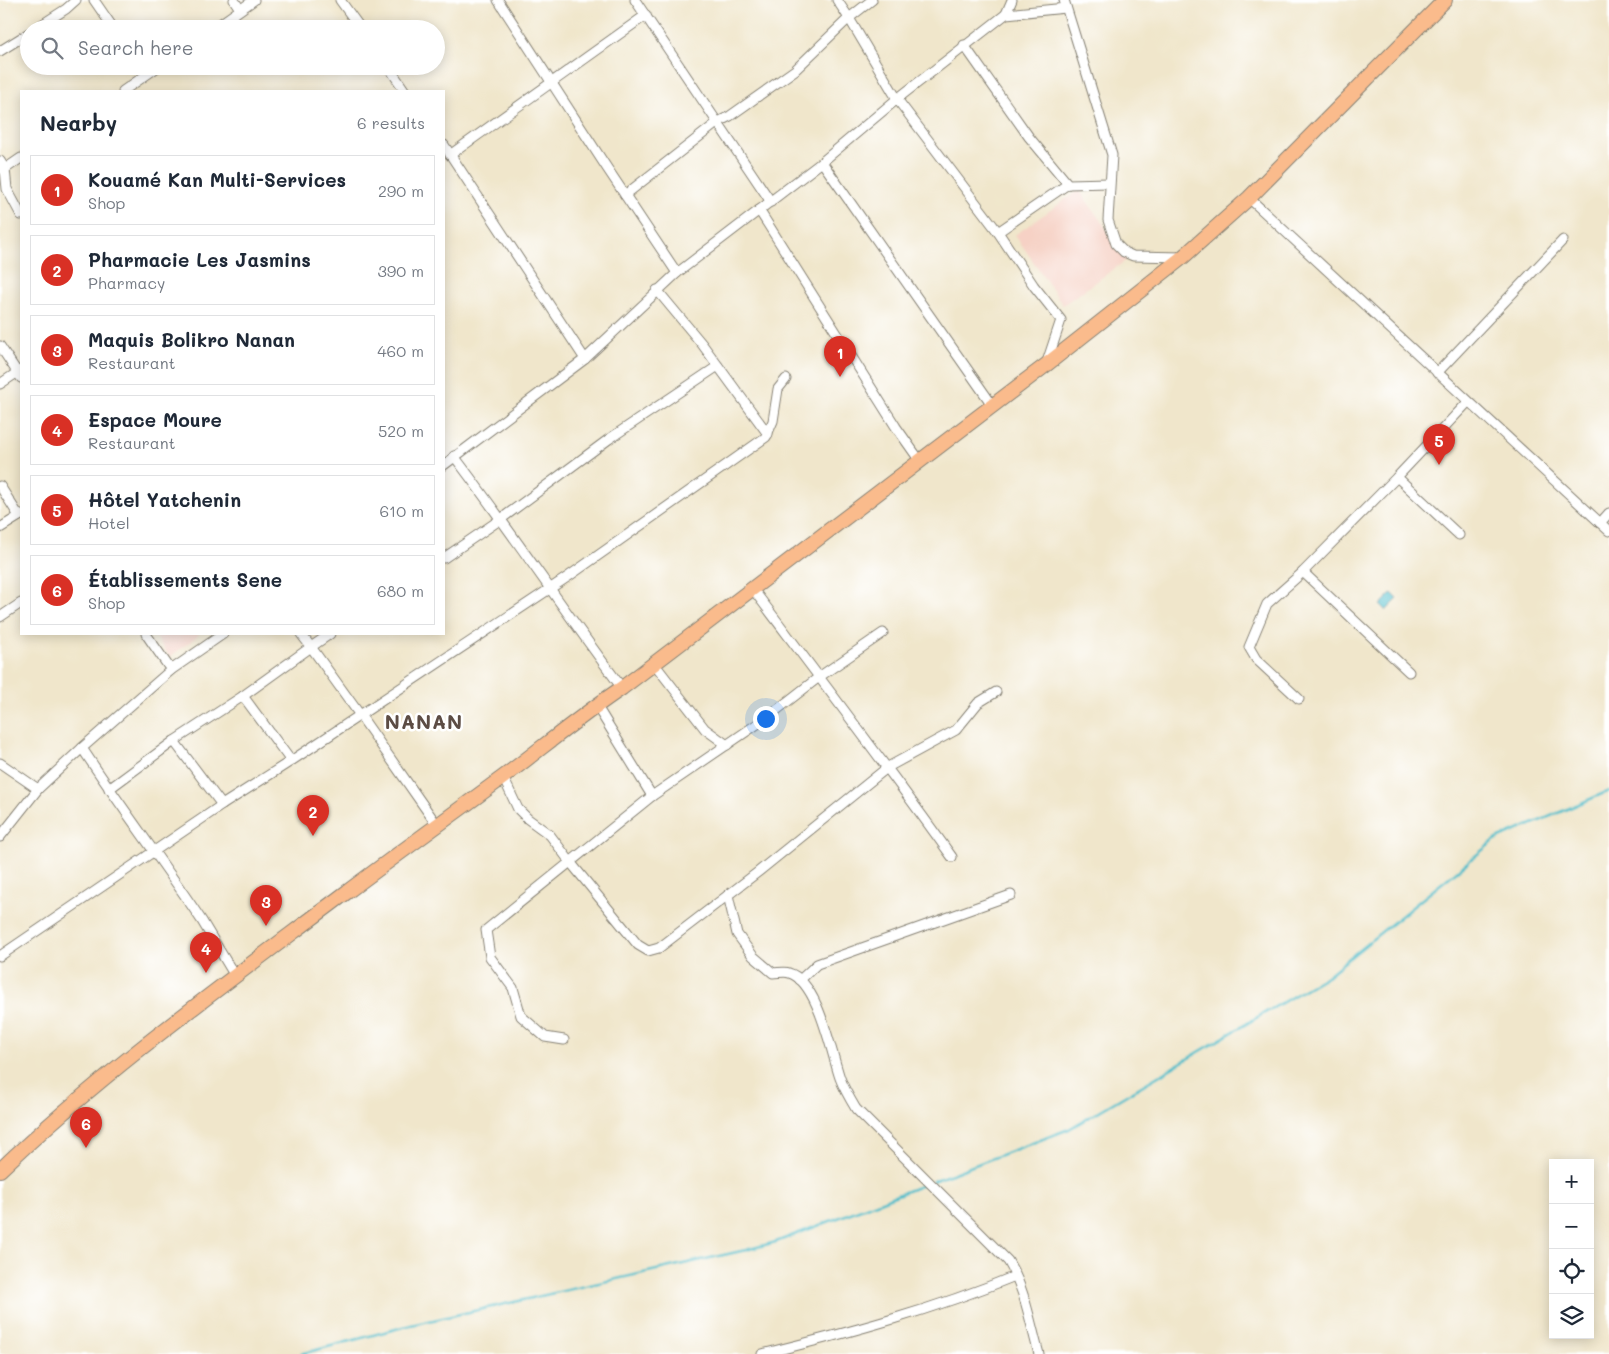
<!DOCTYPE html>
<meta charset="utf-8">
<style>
body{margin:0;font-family:Mali,sans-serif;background:#f6f6f7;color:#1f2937}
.controls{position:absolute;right:15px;bottom:15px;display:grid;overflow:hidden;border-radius:0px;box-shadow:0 2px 12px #0003}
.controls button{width:45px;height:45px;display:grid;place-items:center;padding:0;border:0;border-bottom:1px solid #e0e1e3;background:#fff;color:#1f2937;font:25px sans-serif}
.you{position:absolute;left:765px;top:718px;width:18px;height:18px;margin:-12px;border:4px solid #fff;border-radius:50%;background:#1a73e8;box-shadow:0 0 0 8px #1a73e833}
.badge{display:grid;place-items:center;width:32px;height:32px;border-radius:50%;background:#d93025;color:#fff;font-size:16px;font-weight:700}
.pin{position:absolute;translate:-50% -41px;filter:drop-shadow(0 1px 2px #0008)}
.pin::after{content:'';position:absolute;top:26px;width:18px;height:15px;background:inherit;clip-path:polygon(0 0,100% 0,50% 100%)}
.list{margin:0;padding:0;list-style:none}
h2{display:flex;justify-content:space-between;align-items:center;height:65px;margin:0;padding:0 20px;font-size:21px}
h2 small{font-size:16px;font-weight:400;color:#747a83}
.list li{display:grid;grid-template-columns:32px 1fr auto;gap:15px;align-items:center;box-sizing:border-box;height:70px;margin:0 10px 10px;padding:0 10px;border:1px solid #e0e1e3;border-radius:0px}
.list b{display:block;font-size:19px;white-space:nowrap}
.list p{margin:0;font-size:16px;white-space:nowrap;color:#747a83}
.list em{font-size:16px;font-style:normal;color:#747a83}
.icon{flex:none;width:28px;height:28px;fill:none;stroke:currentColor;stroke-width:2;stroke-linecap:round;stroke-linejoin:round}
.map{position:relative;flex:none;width:1609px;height:1354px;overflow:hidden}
.search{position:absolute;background:#fff;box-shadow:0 2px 12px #0003;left:20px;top:20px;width:425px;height:55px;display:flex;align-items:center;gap:12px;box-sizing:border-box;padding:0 18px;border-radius:28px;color:#747a83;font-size:19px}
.panel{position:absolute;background:#fff;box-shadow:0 2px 12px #0003;left:20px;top:90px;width:425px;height:545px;border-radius:0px}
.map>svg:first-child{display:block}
.built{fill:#f6d1c5}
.water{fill:#51becb;stroke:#366d74}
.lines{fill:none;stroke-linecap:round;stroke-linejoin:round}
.stream{stroke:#51becb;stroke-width:2.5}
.minor-casing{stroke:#868174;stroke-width:11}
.highway-casing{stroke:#868174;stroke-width:16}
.minor{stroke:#fff;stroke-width:9}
.highway{stroke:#fabb8c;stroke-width:14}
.labels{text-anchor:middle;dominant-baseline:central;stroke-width:5;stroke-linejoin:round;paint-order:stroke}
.district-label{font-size:20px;font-weight:bold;letter-spacing:1px;fill:#5c4c44;stroke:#fff}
</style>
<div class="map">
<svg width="1609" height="1354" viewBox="0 0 1609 1354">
<rect width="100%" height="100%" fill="#fff"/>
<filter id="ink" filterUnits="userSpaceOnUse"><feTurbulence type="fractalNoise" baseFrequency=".02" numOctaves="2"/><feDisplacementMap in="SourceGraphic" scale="10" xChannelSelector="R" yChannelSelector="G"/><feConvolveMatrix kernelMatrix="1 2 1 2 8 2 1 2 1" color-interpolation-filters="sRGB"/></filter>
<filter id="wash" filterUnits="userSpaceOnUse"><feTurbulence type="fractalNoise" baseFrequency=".0096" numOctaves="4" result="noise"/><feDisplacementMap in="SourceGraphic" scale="20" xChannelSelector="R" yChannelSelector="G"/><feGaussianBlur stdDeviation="1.12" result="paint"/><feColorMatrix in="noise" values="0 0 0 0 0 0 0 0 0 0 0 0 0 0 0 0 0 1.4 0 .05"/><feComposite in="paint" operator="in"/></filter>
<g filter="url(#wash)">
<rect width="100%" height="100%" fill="#f0e6cb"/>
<g class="built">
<polygon points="1079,190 1128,259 1063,305 1015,235"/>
<polygon points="154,634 200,634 170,657"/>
</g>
<polygon class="water" points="1392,593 1398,599 1386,611 1380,605"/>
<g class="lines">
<g class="stream">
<polyline points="933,1181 1069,1129 1327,976 1495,840 1609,791"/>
<polyline points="301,1354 411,1325 746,1250 776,1242 928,1183"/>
</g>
</g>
</g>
<g filter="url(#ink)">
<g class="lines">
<defs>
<g id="minor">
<polyline points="94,0 114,29"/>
<polyline points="234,0 240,9"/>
<polyline points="340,0 361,29"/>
<polyline points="498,0 607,168 677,273"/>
<polyline points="635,0 771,202"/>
<polyline points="837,0 849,18 897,99 998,232 1034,286 1061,320 1047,362"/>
<polyline points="1064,0 1112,155 1108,220 1116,244 1124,252 1133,256 1183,257"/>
<polyline points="1006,14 1012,0"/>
<polyline points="35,29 66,9 76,0"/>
<polyline points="213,29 254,0"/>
<polyline points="964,45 1029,137 1068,184 1109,183"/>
<polyline points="0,51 29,33"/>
<polyline points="388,66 405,91"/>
<polyline points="123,91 159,66"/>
<polyline points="444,145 585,359"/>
<polyline points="450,155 646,15"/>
<polyline points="0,161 5,169 7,189 21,215"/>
<polyline points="822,162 993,406"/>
<polyline points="0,169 5,169 21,158"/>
<polyline points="625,195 718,122 730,116 795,70 849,18 872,0"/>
<polyline points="1249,198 1609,531"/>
<polyline points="759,210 896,427 920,461"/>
<polyline points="998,232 1068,184"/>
<polyline points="657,290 702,344 768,434"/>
<polyline points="0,346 21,378"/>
<polyline points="1437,373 1563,240"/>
<polyline points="0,384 21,370"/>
<path d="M454,456C512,532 564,611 622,688"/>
<polyline points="444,465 585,359 677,273 822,162 897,99 1006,14 1066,8"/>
<polyline points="1397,477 1459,535"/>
<polyline points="0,486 19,516"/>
<polyline points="1600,523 1609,513"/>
<polyline points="0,528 21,515"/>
<polyline points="444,558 501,519 609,439 718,366"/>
<polyline points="1303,572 1409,672"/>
<path d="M752,588C819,677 887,766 952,857"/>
<polyline points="0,617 21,603"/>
<polyline points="146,634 171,670"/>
<polyline points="301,634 311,647 330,634"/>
<polyline points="653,662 705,729 727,745"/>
<polyline points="243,696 291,761"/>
<polyline points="1299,699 1256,659 1249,647 1267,604 1303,572 1397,477 1468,402"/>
<polyline points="596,705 652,796"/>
<polyline points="174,741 222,805"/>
<path d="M82,748C120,806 163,862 202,921C213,939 224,958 235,976"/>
<polyline points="0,763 38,789"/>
<polyline points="503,777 518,809 528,819 550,835 571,863 624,928 638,945 648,951 659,948 758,872 888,767 956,730 978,703 996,692"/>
<polyline points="109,789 174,741 243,696 311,647 360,715 437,825"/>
<polyline points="0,837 38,789 82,748 171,670 223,634"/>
<path d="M728,895L737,934L753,956L773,973C778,973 785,971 789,973C818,981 831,1052 840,1078C844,1089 850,1099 856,1109L1008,1261C1025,1289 1030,1322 1039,1354"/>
<polyline points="0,956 222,805 291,761 569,576 766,437 773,421 778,389 786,379"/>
<polyline points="800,980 817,964 1011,895"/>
<polyline points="564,1040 545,1037 521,1016 513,988 490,957 486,930 652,796 769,716 819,677 883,633"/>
<path d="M762,1354C848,1333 933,1310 1015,1276"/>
</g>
<path id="highway" d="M0,1170C106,1069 226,983 343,895C395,856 449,817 502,778C542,748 580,716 622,688L1046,365L1183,257L1249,198L1445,0"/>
</defs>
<use href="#minor" class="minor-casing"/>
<use href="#highway" class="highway-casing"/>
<use href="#minor" class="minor"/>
<use href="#highway" class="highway"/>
</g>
</g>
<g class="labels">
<g class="district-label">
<text x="424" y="721">NANAN</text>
</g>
</g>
</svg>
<div class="controls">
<button>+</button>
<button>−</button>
<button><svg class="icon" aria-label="locate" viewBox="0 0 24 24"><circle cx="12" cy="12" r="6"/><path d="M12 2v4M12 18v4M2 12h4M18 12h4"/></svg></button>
<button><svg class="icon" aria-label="layers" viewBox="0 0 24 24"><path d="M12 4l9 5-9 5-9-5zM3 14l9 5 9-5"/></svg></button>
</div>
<div class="you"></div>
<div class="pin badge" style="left:840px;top:377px">1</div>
<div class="pin badge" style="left:313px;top:836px">2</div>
<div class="pin badge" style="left:266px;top:926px">3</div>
<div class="pin badge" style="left:206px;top:973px">4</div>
<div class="pin badge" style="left:1439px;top:465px">5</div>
<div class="pin badge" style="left:86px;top:1148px">6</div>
<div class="search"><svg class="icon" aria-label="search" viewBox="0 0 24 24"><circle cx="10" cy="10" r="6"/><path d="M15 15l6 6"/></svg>Search here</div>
<section class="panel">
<h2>Nearby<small>6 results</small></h2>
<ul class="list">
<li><span class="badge">1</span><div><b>Kouamé Kan Multi-Services</b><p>Shop</p></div><em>290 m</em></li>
<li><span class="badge">2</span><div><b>Pharmacie Les Jasmins</b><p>Pharmacy</p></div><em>390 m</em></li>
<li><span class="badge">3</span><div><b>Maquis Bolikro Nanan</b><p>Restaurant</p></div><em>460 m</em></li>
<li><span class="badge">4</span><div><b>Espace Moure</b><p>Restaurant</p></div><em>520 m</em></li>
<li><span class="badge">5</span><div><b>Hôtel Yatchenin</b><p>Hotel</p></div><em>610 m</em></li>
<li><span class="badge">6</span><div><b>Établissements Sene</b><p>Shop</p></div><em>680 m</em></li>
</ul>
</section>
</div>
